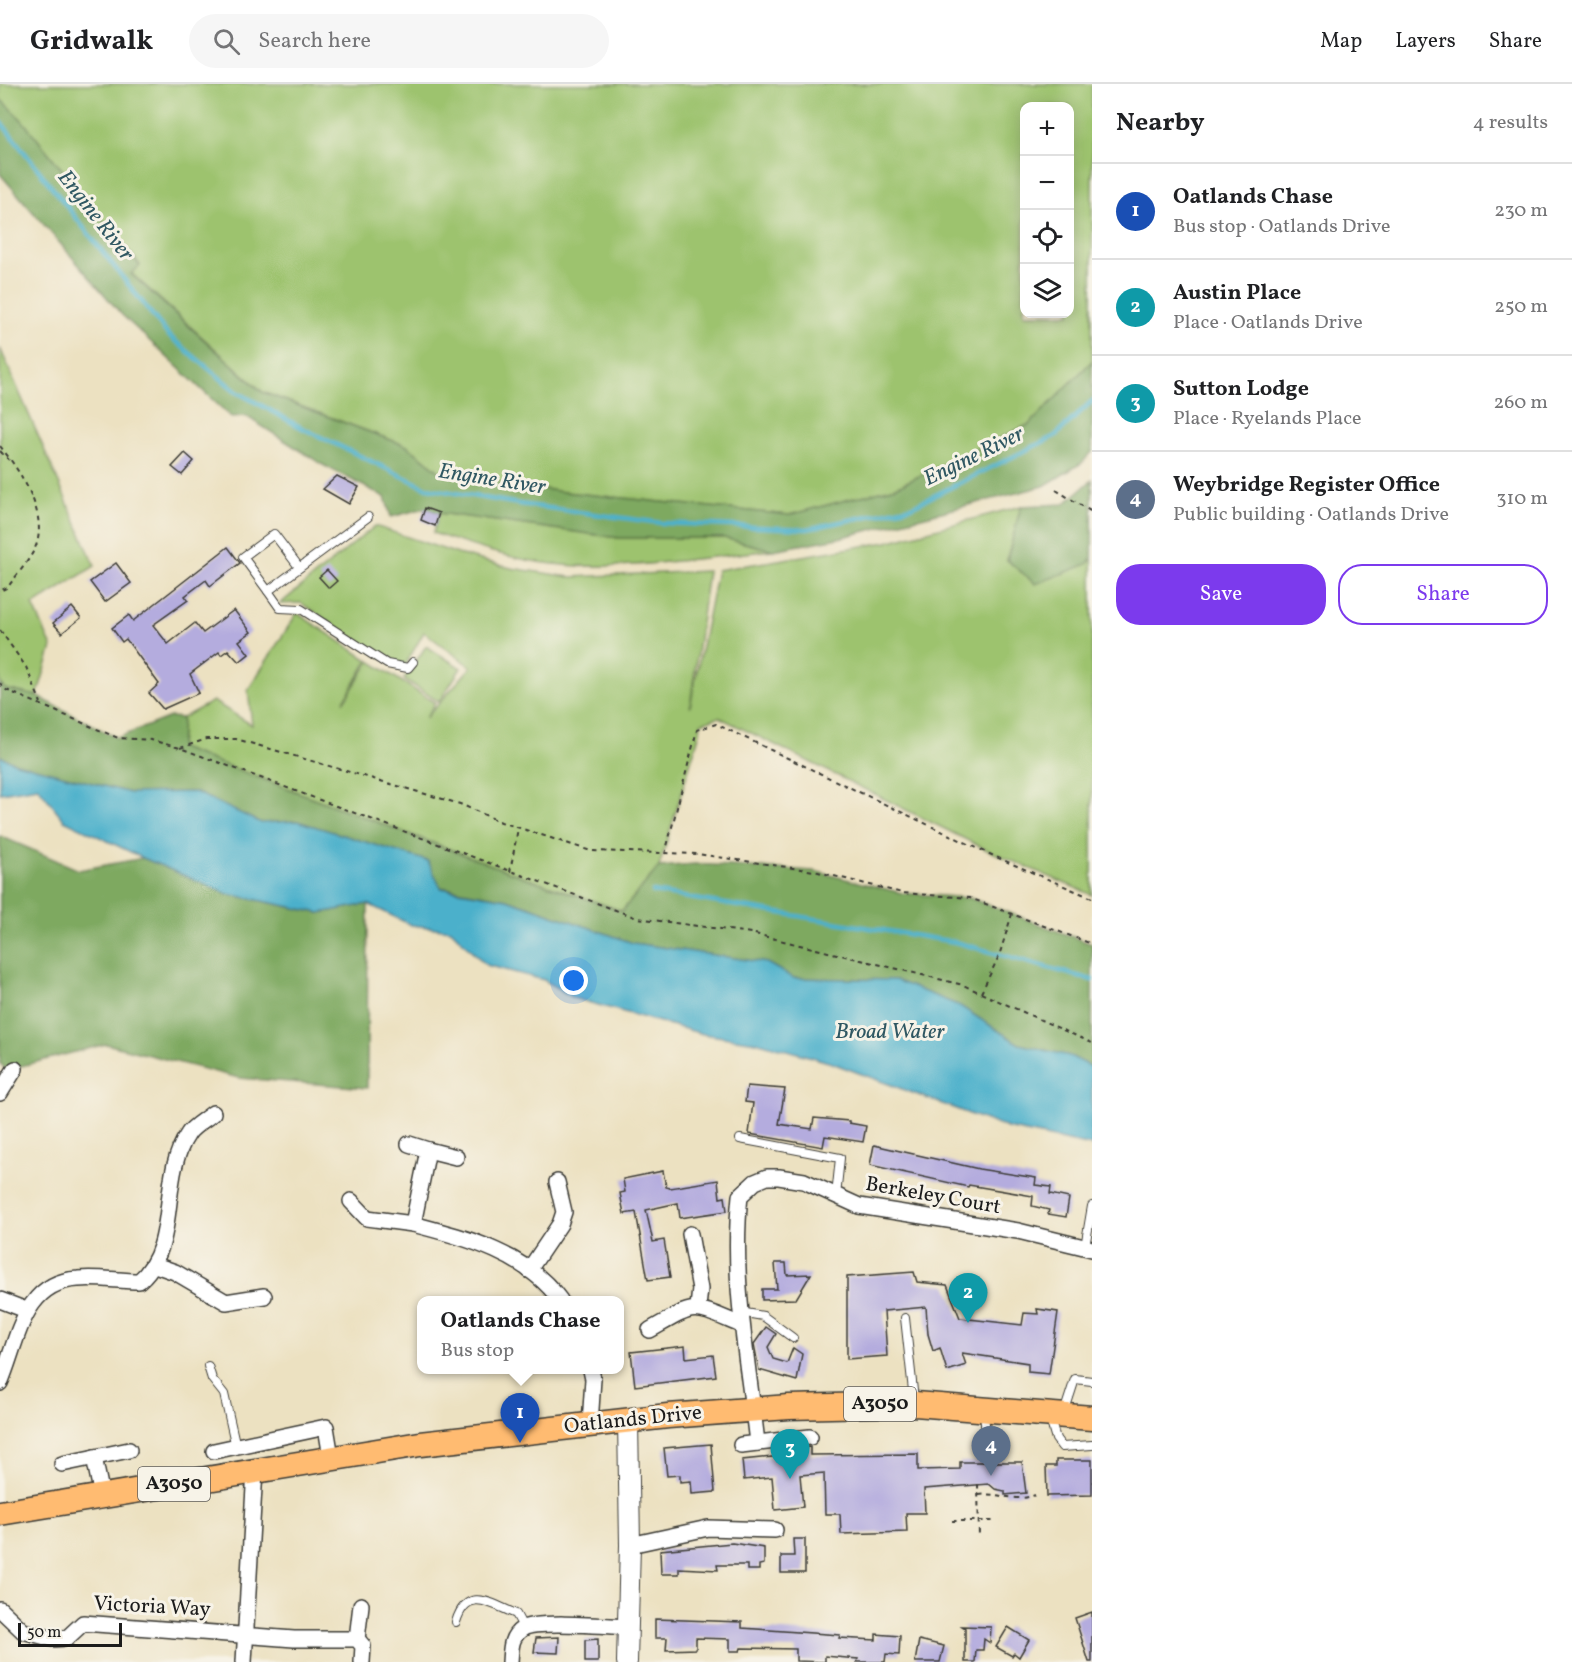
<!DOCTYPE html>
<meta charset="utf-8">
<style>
body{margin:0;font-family:Vollkorn,serif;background:#f6f6f6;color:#202124}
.controls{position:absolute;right:18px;top:18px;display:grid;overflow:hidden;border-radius:12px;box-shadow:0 3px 15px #0003}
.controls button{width:54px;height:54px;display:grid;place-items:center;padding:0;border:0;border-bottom:2px solid #e0e0e0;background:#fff;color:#202124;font:30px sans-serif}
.scale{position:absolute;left:18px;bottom:15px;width:104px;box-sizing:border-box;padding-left:6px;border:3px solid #1c1c1c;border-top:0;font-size:16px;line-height:21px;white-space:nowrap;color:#1c1c1c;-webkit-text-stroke:4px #f7f3e8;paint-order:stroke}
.you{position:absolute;left:574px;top:897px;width:21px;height:21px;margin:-15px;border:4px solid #fff;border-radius:50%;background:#1a73e8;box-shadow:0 0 0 9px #1a73e833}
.badge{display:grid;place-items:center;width:39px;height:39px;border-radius:50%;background:#7c3aed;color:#fff;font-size:20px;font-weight:700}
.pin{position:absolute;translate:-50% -50px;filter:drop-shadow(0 2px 3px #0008)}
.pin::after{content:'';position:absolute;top:32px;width:21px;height:18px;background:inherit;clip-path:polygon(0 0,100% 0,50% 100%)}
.popup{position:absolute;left:417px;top:1212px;width:207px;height:78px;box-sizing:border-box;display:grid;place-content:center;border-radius:12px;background:#fff;filter:drop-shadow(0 2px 4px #0005);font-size:20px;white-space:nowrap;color:#757577}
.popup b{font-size:22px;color:#202124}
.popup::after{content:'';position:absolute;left:50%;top:100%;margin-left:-12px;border:12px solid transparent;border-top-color:#fff}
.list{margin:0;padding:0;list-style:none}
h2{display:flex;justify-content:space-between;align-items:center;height:78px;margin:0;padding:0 24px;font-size:26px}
h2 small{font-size:20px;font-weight:400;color:#757577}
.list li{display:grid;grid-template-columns:39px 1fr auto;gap:18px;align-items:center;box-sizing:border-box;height:96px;padding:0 24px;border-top:2px solid #e0e0e0}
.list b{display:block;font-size:22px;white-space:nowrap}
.list p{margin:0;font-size:20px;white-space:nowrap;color:#757577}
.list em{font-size:20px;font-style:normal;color:#757577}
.actions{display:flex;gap:12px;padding:18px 24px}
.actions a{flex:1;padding:14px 0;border:2px solid #7c3aed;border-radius:24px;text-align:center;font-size:21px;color:#7c3aed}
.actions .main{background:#7c3aed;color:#fff}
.icon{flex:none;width:33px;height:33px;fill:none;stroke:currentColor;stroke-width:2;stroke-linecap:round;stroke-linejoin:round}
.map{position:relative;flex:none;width:1092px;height:1578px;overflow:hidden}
header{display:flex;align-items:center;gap:36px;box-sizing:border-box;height:84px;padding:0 30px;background:#fff;border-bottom:2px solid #e0e0e0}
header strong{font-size:28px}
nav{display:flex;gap:33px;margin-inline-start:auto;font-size:21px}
.search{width:420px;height:54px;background:#f6f6f6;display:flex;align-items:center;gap:15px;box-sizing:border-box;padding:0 21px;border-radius:33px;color:#757577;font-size:22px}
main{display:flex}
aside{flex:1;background:#fff}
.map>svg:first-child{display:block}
.green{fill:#9dc36e;stroke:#5c7045;stroke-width:1.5;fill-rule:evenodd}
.forest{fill:#7ea961;stroke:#4d623e;stroke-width:1.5}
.water{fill:#4cb0cb;stroke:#346674;stroke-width:1.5}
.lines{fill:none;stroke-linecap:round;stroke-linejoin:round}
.stream{stroke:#4cb0cb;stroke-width:4.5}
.building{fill:#b4acde}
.service-casing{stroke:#3b3a35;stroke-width:10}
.minor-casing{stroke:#3b3a35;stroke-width:18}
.tertiary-casing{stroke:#3b3a35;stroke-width:22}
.primary-casing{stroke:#3b3a35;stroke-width:27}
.path{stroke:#3b3a35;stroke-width:2;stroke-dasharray:4.5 4.5;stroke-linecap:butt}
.service{stroke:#fff;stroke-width:8}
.minor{stroke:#fff;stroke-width:15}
.tertiary{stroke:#fff;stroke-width:20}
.primary{stroke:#ffbb71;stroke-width:24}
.labels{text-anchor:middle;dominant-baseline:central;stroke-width:6;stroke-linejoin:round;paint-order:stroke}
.shield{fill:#f7f3e8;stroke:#5e5c59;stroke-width:1.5}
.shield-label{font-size:20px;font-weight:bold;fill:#1c1c1c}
.street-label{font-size:21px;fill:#1c1c1c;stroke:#f7f3e8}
.water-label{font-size:22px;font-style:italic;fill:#2f5762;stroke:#f7f3e8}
</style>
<header>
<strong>Gridwalk</strong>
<div class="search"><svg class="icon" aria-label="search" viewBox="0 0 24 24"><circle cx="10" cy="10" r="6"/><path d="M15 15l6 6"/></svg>Search here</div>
<nav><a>Map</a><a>Layers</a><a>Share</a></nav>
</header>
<main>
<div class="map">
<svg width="1092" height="1578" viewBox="0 0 1092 1578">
<rect width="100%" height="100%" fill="#f7f3e8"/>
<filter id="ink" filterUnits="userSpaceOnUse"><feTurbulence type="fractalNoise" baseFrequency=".0167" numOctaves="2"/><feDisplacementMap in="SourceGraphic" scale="12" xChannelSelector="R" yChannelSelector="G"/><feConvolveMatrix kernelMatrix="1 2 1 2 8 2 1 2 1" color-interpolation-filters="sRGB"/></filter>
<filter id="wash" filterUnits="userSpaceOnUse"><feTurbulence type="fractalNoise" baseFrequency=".008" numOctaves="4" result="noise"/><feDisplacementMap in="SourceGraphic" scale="24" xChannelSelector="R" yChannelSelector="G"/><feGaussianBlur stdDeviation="1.35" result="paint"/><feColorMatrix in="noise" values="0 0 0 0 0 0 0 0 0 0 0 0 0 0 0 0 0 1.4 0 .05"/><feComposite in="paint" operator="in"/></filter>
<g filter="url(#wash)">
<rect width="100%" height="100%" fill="#ece1c1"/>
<g class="green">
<path d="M0,0H1092V277L1030,340L896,403L789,431L564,408L443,390L407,362L263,308L131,189L140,181L21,35L0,15ZM1024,22H1070V230H1024Z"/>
<polygon points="0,264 95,482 33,521 52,563 37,612 4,605 0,599"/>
<polygon points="1021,422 1007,476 1035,500 1092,476 1092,811 985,765 719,633 701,639 700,648 659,783 622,827 510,788 180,664 182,634 213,617 252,641 248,606 297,529 368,576 343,619 370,577 435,619 426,634 471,583 424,548 402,587 301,519 280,520 375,442 458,470 511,484 570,493 708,487 690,623 717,486 887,458"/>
<path d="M439,429L619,454H724L773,466C701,473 625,488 553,480C512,476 472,462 433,449Z"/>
<polygon points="426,562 461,584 439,618 404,595"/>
</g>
<g class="forest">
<polygon points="0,15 21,35 140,182 131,190 262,308 407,362 443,390 564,408 789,431 896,403 1030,340 1092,277 1092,368 1082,379 1044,402 839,454 773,466 724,454 619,454 439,429 425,424 391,433 385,413 323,381 246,332 231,333 122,231 0,90"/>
<polygon points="1092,396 1092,474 1087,480 1036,500 1007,476 1021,422 1064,420"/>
<polygon points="0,599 5,605 37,612 117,654 170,633 182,634 180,664 510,788 622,827 659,783 695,780 814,787 902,809 970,814 1092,860 1092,983 1070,972 1019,960 960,922 895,896 793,894 767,879 633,859 507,815 440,803 428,777 297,737 261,739 195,708 130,709 16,679 0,672"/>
<polygon points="0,752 79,786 143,774 228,810 319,829 368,820 367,1004 239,994 106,960 6,986 0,979"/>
</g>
<polygon class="water" points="0,672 16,679 130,709 195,708 261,739 297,737 428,777 441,804 507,815 633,859 767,879 793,894 895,896 960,922 1019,960 1070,972 1092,983 1092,1062 1007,1044 832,979 763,959 703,950 573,914 544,896 486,881 451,846 411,841 368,820 320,829 228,810 143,774 64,736 38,703 0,709"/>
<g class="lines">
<g class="stream">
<polyline points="0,37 168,251 237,308 304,345 427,404 519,420 661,439 807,445 911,423 1055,352 1092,317"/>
<polyline points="653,808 955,858 1092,896"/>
</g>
</g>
<g id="blocks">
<g class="building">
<polygon points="185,369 194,377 182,391 172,383"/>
<polygon points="337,392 359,403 349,420 323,405"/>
<polygon points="425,424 439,429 435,442 421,436"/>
<polygon points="228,463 240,479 210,502 206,496 185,512 188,516 153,541 168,560 195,539 203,549 234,526 251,548 239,557 249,570 239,578 228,566 221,571 219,568 190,590 199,609 163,625 149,609 159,600 126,555 122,558 112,544 129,531 133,537"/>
<polygon points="116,479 131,499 105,518 90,498"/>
<polygon points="327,486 337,497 329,504 319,493"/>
<polygon points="72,523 81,534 62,549 53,539"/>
<polygon points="747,1002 785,1005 779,1040 812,1045 814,1034 849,1037 849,1039 866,1042 863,1058 825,1052 823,1063 749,1050 753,1019 745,1018"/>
<polygon points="874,1061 979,1085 1036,1094 1035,1101 1051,1103 1050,1110 1069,1114 1066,1133 1048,1130 1049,1126 1032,1122 1033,1112 969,1101 968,1103 870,1081"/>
<polygon points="663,1087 666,1103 670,1104 718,1096 720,1114 725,1113 727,1127 680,1134 678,1119 646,1126 653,1158 664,1156 670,1193 648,1196 636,1128 624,1130 620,1109 625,1108 623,1095"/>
<polygon points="775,1179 786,1179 787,1191 811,1190 796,1215 762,1216 762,1205 777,1205"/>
<polygon points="914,1188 917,1198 947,1201 960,1234 1022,1241 1024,1229 1038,1230 1037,1225 1058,1228 1049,1290 1028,1288 1028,1279 962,1269 966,1281 947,1287 940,1264 933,1267 928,1250 926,1223 884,1227 887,1272 847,1275 847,1193"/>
<polygon points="766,1243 776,1250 768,1263 773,1275 787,1279 793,1264 802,1270 797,1297 759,1286 754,1260"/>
<polygon points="685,1262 686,1274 713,1271 716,1292 635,1302 631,1268"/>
<polygon points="711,1360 715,1408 692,1410 691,1397 680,1398 680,1391 667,1392 664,1364"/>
<polygon points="810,1363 810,1371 918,1370 918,1386 960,1385 960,1378 1022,1378 1026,1409 1005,1411 1005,1407 995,1405 989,1400 924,1405 925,1429 906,1429 907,1448 841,1450 840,1430 825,1430 824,1389 800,1391 803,1423 775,1426 772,1393 744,1396 742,1376 782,1372 782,1367"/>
<polygon points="1056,1376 1092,1376 1092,1411 1047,1412 1046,1382 1056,1382"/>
<polygon points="793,1455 805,1455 805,1489 781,1489 781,1472 794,1472"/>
<polygon points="732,1459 764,1464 764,1480 759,1481 759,1486 747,1486 747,1481 717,1481 718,1486 679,1484 679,1490 661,1490 660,1466"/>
<polygon points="1092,1528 1092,1578 1089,1578 1075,1534"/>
<polygon points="655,1535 742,1538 742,1544 840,1551 839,1554 876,1556 876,1550 900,1552 899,1571 886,1570 885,1578 857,1578 858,1575 825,1572 825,1578 796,1577 796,1565 741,1564 740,1567 730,1567 730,1555 696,1554 696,1565 666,1566 667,1554 655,1554"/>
<polygon points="962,1542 991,1543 990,1559 984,1555 983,1566 976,1566 975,1578 965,1578 965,1544"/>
<polygon points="1008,1543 1029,1556 1019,1573 1014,1569 1012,1572 996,1563"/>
<polygon points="559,1553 558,1569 534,1568 536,1554"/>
<polygon points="598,1555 598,1578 585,1578 585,1556"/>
<polygon points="919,1556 944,1562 940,1578 915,1578"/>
</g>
</g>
</g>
<g filter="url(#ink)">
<use href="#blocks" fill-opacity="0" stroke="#3b3a35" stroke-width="1.5"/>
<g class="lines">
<defs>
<g id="service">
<polyline points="368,433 268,507 280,524 301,525 387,580 408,584 413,578"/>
<polyline points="268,507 243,473 274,450 299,483"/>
<polyline points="740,1055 840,1074 836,1112"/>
<polyline points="1085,1163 1092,1122"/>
<polyline points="740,1228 763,1232 793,1254"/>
<polyline points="905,1234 914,1316"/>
<polyline points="208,1282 212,1295 224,1310 236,1363"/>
<polyline points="984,1328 987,1365"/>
<polyline points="1064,1329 1075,1295 1092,1297"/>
<polyline points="1050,1335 1056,1355 1062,1363 1092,1361"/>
<path d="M456,1538C467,1502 490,1519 516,1530L523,1543"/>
</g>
<g id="minor">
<polyline points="0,1009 15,985"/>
<path d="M409,1060L428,1066L413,1140C466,1154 526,1169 560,1216"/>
<polyline points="428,1066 456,1073"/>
<polyline points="351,1117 367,1134 413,1140"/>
<polyline points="690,1150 700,1205 698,1223"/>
<polyline points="155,1181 175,1188 226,1218 264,1212"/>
<polyline points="529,1186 560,1140 564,1128 557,1098"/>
<polyline points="0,1216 26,1226"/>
<path d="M650,1246C698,1219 690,1220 741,1241"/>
<path d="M0,1299C18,1258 22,1198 78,1195C98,1193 119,1197 139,1197C181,1161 158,1094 188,1050C193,1042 205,1036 213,1029"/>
<polyline points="590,1340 593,1295 591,1286"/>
<path d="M757,1359C748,1277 731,1195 740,1112L755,1098L767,1093H779L804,1097L859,1122L1018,1147L1092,1165"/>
<polyline points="741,1361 810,1353"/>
<polyline points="214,1367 326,1343 331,1373"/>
<polyline points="94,1373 102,1412"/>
<polyline points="62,1380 129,1366"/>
<polyline points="630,1461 708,1444 775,1446"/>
<polyline points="0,1525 23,1547 53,1555 67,1554 83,1539 294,1555 357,1555 363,1562 362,1578"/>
<polyline points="357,1555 361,1521"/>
<polyline points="244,1578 255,1386"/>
<path d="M510,1578C511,1565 510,1553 522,1545C534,1536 609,1542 628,1543"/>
</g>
<polyline id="tertiary" points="627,1578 630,1461 628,1336"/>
<polyline id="primary" points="0,1429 420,1360 668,1332 789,1323 915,1320 1092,1334"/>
</defs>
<use href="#service" class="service-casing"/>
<use href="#minor" class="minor-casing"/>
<use href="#tertiary" class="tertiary-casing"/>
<use href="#primary" class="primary-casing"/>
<g class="path">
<path d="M0,362C19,386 44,422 38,455C35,471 17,490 8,503L0,507"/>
<polyline points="0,367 9,376"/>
<polyline points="1056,406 1092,428"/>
<polyline points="0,546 26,583 41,619"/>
<polyline points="0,599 4,605 118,654 151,656 180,664 637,834 751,849 963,901 1092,959"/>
<polyline points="180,664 207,655 236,655 460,720 501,738 591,767 697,770 814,787 902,809 970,814 1012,830"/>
<polyline points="665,770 697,646 716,640 996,773 1092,814"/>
<polyline points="510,788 518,744"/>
<polyline points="981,909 999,872 1012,830 1092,860"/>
<polyline points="978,1400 979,1454"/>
<path d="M979,1411C999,1408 1015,1419 1035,1411"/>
<polyline points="952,1437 993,1437"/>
</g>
<use href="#service" class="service"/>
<use href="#minor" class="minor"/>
<use href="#tertiary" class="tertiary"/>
<use href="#primary" class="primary"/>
</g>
</g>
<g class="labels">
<g class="shield">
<rect x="844" y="1303" width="72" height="34" rx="4.5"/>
<rect x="138" y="1383" width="72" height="34" rx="4.5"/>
</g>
<g class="shield-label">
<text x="880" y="1320">A3050</text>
<text x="174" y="1400">A3050</text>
</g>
<g class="street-label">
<text transform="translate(933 1112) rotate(10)">Berkeley Court</text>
<text transform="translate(633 1336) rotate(-6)">Oatlands Drive</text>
<text transform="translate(152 1523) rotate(3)">Victoria Way</text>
</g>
<g class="water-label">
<text transform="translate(95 132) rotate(52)">Engine River</text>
<text transform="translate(974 373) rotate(-26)">Engine River</text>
<text transform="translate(492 396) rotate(9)">Engine River</text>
<text x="890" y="948">Broad Water</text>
</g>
</g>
</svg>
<div class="controls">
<button>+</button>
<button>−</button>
<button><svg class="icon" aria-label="locate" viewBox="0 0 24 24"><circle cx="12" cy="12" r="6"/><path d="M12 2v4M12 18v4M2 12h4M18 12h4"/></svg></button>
<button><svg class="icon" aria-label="layers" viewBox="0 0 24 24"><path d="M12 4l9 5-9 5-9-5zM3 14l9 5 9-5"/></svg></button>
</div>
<div class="scale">50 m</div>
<div class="you"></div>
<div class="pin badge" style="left:520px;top:1359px;background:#1a4fb4">1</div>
<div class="popup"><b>Oatlands Chase</b>Bus stop</div>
<div class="pin badge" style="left:968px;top:1239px;background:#0f9aa8">2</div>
<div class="pin badge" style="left:790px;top:1395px;background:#0f9aa8">3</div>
<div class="pin badge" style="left:991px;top:1392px;background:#5c6f8a">4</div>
</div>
<aside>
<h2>Nearby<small>4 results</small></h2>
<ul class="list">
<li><span class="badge" style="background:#1a4fb4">1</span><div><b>Oatlands Chase</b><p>Bus stop · Oatlands Drive</p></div><em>230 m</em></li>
<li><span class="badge" style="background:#0f9aa8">2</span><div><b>Austin Place</b><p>Place · Oatlands Drive</p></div><em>250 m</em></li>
<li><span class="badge" style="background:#0f9aa8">3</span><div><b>Sutton Lodge</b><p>Place · Ryelands Place</p></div><em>260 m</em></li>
<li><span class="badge" style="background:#5c6f8a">4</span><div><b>Weybridge Register Office</b><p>Public building · Oatlands Drive</p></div><em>310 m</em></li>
</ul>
<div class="actions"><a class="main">Save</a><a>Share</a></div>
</aside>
</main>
